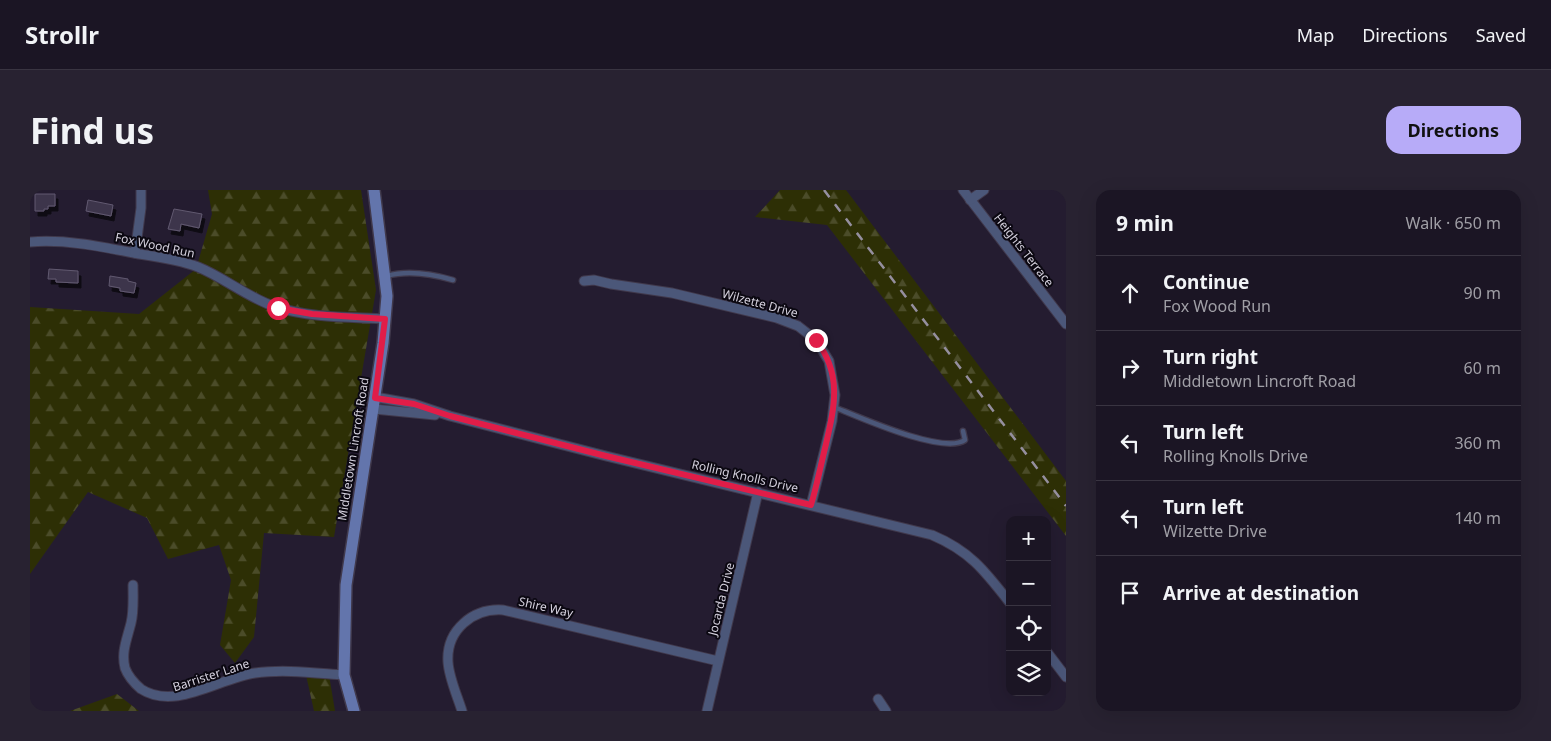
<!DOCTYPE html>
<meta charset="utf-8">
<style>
body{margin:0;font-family:"Noto Sans",sans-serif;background:#282231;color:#f1f3f6}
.controls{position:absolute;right:15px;bottom:15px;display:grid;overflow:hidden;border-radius:10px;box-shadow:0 5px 20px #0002}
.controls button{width:45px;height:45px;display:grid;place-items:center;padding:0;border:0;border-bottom:1px solid #393441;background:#1b1524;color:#f1f3f6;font:25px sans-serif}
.stop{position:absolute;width:15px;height:15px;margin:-11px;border:4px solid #e11d48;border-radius:50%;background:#fff}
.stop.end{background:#e11d48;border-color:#fff;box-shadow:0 1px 5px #0008}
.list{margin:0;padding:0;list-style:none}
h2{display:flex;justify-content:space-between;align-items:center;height:65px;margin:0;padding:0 20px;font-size:21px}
h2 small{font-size:16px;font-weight:400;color:#a09fa6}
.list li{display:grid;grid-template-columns:32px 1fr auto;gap:15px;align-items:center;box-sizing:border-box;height:75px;padding:0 20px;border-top:1px solid #393441}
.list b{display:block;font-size:19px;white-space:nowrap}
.list p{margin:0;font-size:16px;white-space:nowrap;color:#a09fa6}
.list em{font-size:16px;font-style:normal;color:#a09fa6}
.icon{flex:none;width:28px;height:28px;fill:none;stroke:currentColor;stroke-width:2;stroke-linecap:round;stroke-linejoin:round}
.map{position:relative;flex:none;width:1036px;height:521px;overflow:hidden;border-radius:15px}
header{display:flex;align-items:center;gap:30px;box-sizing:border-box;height:70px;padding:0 25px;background:#1b1524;border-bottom:1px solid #393441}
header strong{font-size:24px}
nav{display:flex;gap:28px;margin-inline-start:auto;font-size:18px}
.intro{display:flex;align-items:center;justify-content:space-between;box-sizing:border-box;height:120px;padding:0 30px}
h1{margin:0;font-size:35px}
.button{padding:12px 22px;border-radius:15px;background:#b7abf8;color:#111;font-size:18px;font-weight:700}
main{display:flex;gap:30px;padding:0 30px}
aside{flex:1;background:#1b1524;border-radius:15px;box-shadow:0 5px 20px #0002}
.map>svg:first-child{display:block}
.forest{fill:url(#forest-firs)}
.building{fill:#3e364b;stroke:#615970;filter:url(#shadow)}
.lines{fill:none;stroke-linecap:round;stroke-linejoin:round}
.lane-casing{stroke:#40394c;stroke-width:7}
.street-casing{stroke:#40394c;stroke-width:11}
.secondary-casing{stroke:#40394c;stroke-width:14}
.lane{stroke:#4b5779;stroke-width:4.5}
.street{stroke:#4b5779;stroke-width:9}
.secondary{stroke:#6375ac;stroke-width:11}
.rail{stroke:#958f9f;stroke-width:2.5;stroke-dasharray:9 9;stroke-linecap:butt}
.route{stroke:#e11d48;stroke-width:6}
.labels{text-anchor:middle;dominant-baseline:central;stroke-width:4;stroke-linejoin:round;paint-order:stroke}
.street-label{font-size:12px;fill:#d5d1de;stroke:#0b0811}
</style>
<header>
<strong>Strollr</strong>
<nav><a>Map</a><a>Directions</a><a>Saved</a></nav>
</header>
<div class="intro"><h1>Find us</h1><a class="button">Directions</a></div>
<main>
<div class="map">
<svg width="1036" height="521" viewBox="0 0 1036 521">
<defs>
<pattern id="forest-firs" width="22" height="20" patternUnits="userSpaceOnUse" patternTransform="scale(1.25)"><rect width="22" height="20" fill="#2d2f05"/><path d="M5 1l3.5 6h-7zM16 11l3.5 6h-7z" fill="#4b4c29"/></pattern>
<filter id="shadow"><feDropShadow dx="3" dy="5" stdDeviation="0" flood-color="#0009"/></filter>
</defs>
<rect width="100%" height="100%" fill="#241c30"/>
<g class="forest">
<polygon points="178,0 331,0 346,100 304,347 234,343 224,447 205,473 190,455 201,390 189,355 138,369 117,328 58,302 0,384 0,117 109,124 166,79 182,24"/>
<polygon points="750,0 816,0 1036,291 1036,346 797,35 725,27"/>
<polygon points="276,485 299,485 305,521 284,521"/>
<polygon points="87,504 109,521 40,521"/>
</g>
<g class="building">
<polygon points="5,4 25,4 25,16 18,16 18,19 14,19 14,21 5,21"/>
<polygon points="58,10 83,15 81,26 56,21"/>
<polygon points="144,19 172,24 169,38 151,34 150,41 138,39"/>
<polygon points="19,79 48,81 48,93 26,92 26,89 18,89"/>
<polygon points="80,86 98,89 98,91 106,93 104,103 90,101 90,98 79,96"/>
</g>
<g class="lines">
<defs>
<g id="lane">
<path d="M357,86C378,80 402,84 423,90"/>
<path d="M804,217C829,227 913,265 935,250L933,241"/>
</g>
<g id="street">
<polyline points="933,0 1036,134"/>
<polyline points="940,10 954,0"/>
<path d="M0,52C37,49 73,57 109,64C129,67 150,70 168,77C195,88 218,108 246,117C280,128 320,127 355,129"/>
<polyline points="105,63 111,18 111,0"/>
<polyline points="554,91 564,90 581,94 642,103 747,128 768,136 786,150 799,171 805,205 802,231 781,315"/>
<path d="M345,207L384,214L420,226L576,266L902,345C940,361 955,381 980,413"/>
<polyline points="344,219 405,225"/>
<path d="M103,395C103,407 104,421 101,433C97,449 91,462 95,478C98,486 104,493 111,499C145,521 189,488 225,483C254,479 285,483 314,485"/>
<polyline points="1017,462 1036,487"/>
<polyline points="848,509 856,521"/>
<path d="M432,521C427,505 419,488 418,472C416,440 443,418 473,420L688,471"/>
<polyline points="677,521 728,302"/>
</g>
<polyline id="secondary" points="324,521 314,485 316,395 353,153 357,106 344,0"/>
</defs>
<use href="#lane" class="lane-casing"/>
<use href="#street" class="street-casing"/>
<use href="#secondary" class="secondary-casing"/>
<use href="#lane" class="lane"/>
<use href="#street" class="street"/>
<use href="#secondary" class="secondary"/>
<polyline class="rail" points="794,0 1036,316"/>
</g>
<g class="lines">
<path class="route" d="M248,118L282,124L355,129L345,208L384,214L420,226L576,266L781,315C787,295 791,274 796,254C805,215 812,184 786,150"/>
</g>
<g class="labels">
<g class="street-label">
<text transform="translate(125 55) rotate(12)">Fox Wood Run</text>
<text transform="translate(994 60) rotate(52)">Heights Terrace</text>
<text transform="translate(730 113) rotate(15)">Wilzette Drive</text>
<text transform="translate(323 259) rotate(-81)">Middletown Lincroft Road</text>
<text transform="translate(715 286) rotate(13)">Rolling Knolls Drive</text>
<text transform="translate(691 409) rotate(-76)">Jocarda Drive</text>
<text transform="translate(516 417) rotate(13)">Shire Way</text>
<text transform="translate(181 485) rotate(-18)">Barrister Lane</text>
</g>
</g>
</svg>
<div class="controls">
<button>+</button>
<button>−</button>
<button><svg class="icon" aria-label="locate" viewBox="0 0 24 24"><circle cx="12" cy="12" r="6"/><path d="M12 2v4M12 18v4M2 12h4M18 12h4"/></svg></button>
<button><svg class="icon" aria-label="layers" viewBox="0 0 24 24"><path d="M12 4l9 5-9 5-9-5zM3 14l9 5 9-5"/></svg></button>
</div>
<div class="stop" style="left:248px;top:118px"></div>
<div class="stop end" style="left:786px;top:150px"></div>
</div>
<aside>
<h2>9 min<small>Walk · 650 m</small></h2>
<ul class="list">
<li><svg class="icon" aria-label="ahead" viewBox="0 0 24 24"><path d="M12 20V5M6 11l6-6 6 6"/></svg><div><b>Continue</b><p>Fox Wood Run</p></div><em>90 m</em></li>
<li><svg class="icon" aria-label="right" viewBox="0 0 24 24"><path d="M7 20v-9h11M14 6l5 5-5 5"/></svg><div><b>Turn right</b><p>Middletown Lincroft Road</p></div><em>60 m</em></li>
<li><svg class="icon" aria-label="left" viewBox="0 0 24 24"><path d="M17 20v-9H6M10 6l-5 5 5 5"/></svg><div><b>Turn left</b><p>Rolling Knolls Drive</p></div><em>360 m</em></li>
<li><svg class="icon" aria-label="left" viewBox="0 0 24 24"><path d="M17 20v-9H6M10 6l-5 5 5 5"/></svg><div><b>Turn left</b><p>Wilzette Drive</p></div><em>140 m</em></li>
<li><svg class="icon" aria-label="arrive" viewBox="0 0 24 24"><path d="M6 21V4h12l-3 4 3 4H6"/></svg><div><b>Arrive at destination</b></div></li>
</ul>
</aside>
</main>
